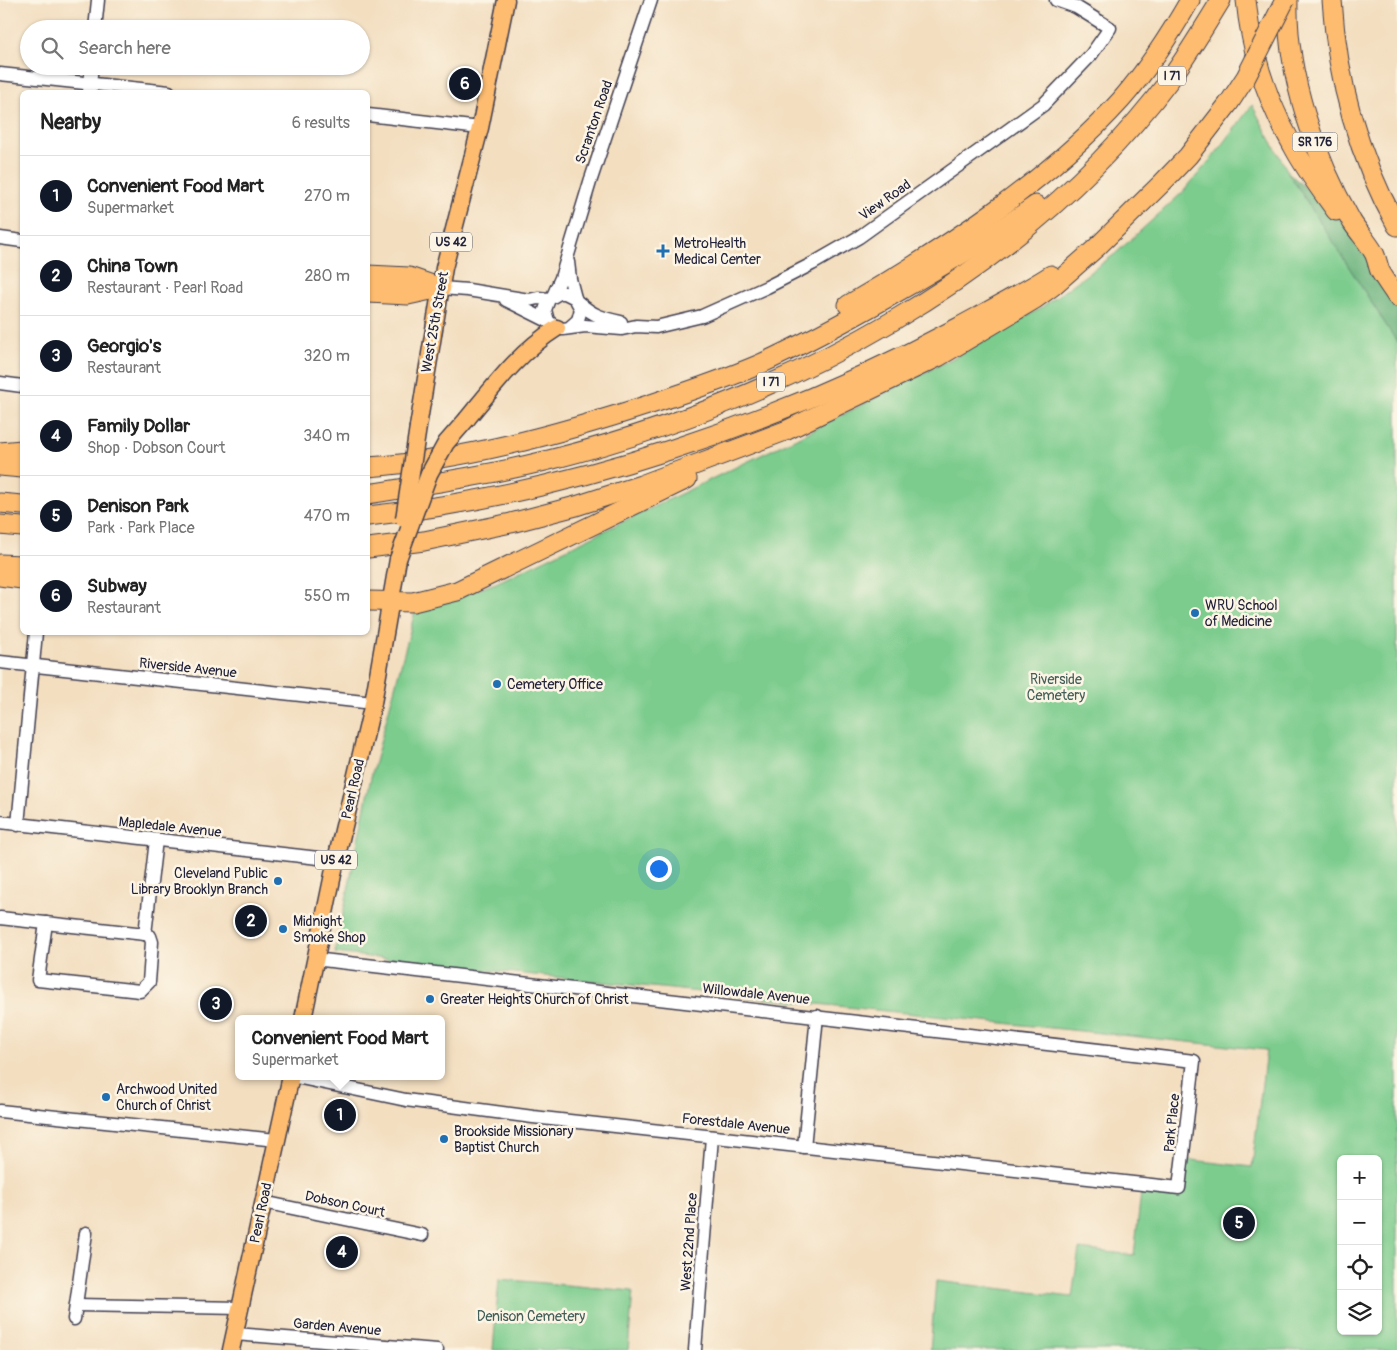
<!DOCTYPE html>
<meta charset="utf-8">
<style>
body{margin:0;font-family:Pangolin,sans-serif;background:#f2f2f2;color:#222}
.controls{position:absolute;right:15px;bottom:15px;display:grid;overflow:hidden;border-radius:8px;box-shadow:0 1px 4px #0004}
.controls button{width:45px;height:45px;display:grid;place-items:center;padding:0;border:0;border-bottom:1px solid #e0e0e0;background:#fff;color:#222;font:25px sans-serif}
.you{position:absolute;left:658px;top:868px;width:18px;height:18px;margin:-12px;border:4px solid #fff;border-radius:50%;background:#1a73e8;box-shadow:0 0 0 8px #1a73e833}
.badge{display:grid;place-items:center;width:32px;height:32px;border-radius:50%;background:#111827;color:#fff;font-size:16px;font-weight:700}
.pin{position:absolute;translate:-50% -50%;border:2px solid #fff;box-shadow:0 1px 5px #0006}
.popup{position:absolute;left:235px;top:1015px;width:210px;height:65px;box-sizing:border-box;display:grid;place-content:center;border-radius:8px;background:#fff;filter:drop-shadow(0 1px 4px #0005);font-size:16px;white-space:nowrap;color:#767676}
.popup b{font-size:19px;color:#222}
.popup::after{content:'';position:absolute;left:50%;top:100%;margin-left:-10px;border:10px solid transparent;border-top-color:#fff}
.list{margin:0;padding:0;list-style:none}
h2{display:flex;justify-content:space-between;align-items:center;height:65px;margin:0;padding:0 20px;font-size:21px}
h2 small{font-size:16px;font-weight:400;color:#767676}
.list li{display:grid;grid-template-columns:32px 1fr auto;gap:15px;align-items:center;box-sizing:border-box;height:80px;padding:0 20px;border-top:1px solid #e0e0e0}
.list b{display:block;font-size:19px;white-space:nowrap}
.list p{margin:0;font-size:16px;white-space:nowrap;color:#767676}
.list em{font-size:16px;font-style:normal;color:#767676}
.icon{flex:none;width:28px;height:28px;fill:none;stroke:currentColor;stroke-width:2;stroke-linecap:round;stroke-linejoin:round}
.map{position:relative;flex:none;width:1397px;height:1350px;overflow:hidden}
.search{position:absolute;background:#fff;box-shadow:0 1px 4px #0004;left:20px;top:20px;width:350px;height:55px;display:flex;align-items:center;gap:12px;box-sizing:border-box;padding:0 18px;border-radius:28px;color:#767676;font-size:19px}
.panel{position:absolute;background:#fff;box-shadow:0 1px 4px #0004;left:20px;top:90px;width:350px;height:545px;border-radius:8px}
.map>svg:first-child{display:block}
.green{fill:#7bcc8d;stroke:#4e7764;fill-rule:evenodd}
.forest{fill:#64b078;stroke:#43695a}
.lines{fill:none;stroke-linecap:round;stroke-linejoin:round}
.minor-casing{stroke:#413e4f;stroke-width:15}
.major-casing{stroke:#413e4f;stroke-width:19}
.highway-casing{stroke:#413e4f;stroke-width:21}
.minor{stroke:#fff;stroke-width:12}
.major{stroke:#fdbc6f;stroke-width:16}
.highway{stroke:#fdbc6f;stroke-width:19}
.major-bridge-casing{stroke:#413e4f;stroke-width:19;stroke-linecap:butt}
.highway-bridge-casing{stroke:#413e4f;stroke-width:21;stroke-linecap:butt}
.major-bridge{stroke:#fdbc6f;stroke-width:16}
.highway-bridge{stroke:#fdbc6f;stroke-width:19}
.poi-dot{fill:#1f6fb2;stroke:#fcf5e5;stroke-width:2}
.labels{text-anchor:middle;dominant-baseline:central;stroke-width:5;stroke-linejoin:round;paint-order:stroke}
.shield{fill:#fcf5e5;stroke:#63616e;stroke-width:1}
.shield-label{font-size:12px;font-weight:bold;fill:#22223b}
.street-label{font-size:14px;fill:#22223b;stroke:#fcf5e5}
.poi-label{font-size:14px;fill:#22223b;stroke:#fcf5e5;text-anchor:start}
.park-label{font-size:14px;fill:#415e58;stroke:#fcf5e5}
</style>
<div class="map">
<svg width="1397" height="1350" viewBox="0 0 1397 1350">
<rect width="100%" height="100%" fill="#fcf5e5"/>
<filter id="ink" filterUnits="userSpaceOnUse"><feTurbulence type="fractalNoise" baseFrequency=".02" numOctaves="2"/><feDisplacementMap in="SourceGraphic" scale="10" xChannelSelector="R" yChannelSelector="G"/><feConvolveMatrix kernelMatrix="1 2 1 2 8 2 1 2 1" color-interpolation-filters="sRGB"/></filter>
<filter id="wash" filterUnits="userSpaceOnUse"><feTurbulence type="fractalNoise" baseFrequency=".0096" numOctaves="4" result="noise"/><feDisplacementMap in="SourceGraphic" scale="20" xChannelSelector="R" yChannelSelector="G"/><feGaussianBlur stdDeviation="1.12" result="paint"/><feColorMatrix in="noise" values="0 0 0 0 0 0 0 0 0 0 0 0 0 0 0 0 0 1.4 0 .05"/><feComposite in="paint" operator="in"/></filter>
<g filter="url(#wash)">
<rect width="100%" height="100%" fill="#f3dec0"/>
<g class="green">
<path d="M1252,105L1288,172L1397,342V1350H930L936,1281L1072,1297L1079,1249L1134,1255L1142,1184L1179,1188L1183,1159L1252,1167L1266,1050L427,964L335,953L371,777L415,612L496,583L815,429L957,356L1038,310L1115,254L1183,192L1221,147ZM1341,1159H1378V1331H1341Z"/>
<polygon points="499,1279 633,1291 628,1350 493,1350"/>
</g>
<polygon class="forest" points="1288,172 1343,222 1397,297 1397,342"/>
</g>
<g filter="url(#ink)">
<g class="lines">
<defs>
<g id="minor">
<polyline points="95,29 98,0"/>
<polyline points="0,74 169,92"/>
<polyline points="89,92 92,66"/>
<polyline points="368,115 480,128"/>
<polyline points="0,238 22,241"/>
<polyline points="568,262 570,279 575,298"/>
<polyline points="441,288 468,290 529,300 538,298 549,299"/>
<polyline points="553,296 561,278 590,182 651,0"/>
<polyline points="506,300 548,321"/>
<path d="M579,303C594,316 602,318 621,322"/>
<polyline points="569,328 578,320 581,309 575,298 565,293 559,293 549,299 545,310 548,321 557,328 563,329 585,326 622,329 636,326 656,327 702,316 767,287 812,264 859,237 1043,105 1091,55 1110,28 1076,7 1056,0"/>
<polyline points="0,383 22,386"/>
<polyline points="0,662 373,703"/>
<polyline points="0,822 336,860"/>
<polyline points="18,825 36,632"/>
<polyline points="0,918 145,934"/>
<polyline points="46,923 38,980 140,991 149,982 152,942 150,936 145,934"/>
<polyline points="145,934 156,840"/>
<polyline points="291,1076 406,1100 533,1117 1179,1188 1194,1061 314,959"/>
<polyline points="0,1111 276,1140"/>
<polyline points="804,1147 817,1016"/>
<polyline points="263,1202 422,1235"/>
<polyline points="76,1305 241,1308"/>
<polyline points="74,1319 86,1233"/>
<polyline points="235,1334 437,1350"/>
<polyline points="695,1350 712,1137"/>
</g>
<g id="major">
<path d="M467,419C494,386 520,351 557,328"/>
<polyline points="418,427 444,268 480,128 506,0"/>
<polyline points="303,1019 336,860 373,703 398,559"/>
<polyline points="231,1350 291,1076"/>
</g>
<g id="highway">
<path d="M1246,0C1251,52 1267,101 1293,146C1305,169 1321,190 1336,211"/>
<path d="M1288,0C1286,74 1315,158 1352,222C1359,233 1368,242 1374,253C1377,259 1378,266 1380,271C1385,280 1392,289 1397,297"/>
<path d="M1332,0C1337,80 1358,156 1397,226"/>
<polyline points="368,275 409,277 441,288"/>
<polyline points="368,293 408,295 440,288"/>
<path d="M848,305C943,250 1047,182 1121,100C1148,69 1170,35 1190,0"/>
<polyline points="0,452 22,450"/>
<polyline points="0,466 22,468"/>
<path d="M368,467C464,460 559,434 651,404C687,392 723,380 758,365C804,344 848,320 892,295C941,267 990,238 1036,205"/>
<path d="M368,494C428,484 489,475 549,460C784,401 1024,275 1171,78C1189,53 1205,26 1221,0"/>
<polyline points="0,503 22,505"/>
<path d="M368,516C570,494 780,423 959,327C990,310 1021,294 1051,275"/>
<polyline points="0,525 22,527"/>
<polyline points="368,548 424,541 511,523 576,506 641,485 785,431 938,357 1035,299 1053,286 1096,248 1161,184 1188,156 1229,103"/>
<polyline points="0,564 22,565"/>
<polyline points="0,576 22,579"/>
<polyline points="368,601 413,602 457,591 687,479"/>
</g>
</defs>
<use href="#minor" class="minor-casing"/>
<use href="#major" class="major-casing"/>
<use href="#highway" class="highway-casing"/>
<use href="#minor" class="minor"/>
<use href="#major" class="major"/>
<use href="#highway" class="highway"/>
<defs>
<g id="major-bridge">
<polyline points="404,519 418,427"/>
<polyline points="398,559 429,474 446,443 467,419"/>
</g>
<polyline id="highway-bridge" points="1229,103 1246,77 1285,0"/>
</defs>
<use href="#major-bridge" class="major-bridge-casing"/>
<use href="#highway-bridge" class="highway-bridge-casing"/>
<use href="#major-bridge" class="major-bridge"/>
<use href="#highway-bridge" class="highway-bridge"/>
</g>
</g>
<g class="poi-dot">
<path d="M660.5 243.5h5v5h5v5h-5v5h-5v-5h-5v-5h5z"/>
<circle cx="1195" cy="613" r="5"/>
<circle cx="497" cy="684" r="5"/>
<circle cx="278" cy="881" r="5"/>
<circle cx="283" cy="929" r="5"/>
<circle cx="430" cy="999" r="5"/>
<circle cx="106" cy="1097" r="5"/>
<circle cx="444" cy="1139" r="5"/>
</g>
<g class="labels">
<g class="shield">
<rect x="1158" y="66.5" width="28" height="19" rx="4"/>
<rect x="1292.5" y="132.5" width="45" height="19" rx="4"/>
<rect x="430" y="232.5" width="42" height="19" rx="4"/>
<rect x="757" y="372.5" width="28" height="19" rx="4"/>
<rect x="315" y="850.5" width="42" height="19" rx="4"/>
</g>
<g class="shield-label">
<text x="1172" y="76">I 71</text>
<text x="1315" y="142">SR 176</text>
<text x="451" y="242">US 42</text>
<text x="771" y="382">I 71</text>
<text x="336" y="860">US 42</text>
</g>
<g class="street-label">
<text transform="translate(594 122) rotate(-71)">Scranton Road</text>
<text transform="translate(885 200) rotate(-35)">View Road</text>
<text transform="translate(435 322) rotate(-80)">West 25th Street</text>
<text transform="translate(188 668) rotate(6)">Riverside Avenue</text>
<text transform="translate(353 789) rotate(-77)">Pearl Road</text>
<text transform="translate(170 827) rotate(6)">Mapledale Avenue</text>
<text transform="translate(756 994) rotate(6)">Willowdale Avenue</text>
<text transform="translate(1172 1123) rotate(-84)">Park Place</text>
<text transform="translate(736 1124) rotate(6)">Forestdale Avenue</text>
<text transform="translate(345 1204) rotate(12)">Dobson Court</text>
<text transform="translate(261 1213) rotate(-78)">Pearl Road</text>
<text transform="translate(689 1242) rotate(-86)">West 22nd Place</text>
<text transform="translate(337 1327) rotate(5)">Garden Avenue</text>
</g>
<g class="poi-label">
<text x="674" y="243">MetroHealth<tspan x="674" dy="16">Medical Center</tspan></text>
<text x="1205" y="605">WRU School<tspan x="1205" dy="16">of Medicine</tspan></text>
<text x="507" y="684">Cemetery Office</text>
<text x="268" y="873" text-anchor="end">Cleveland Public<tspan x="268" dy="16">Library Brooklyn Branch</tspan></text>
<text x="293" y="921">Midnight<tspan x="293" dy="16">Smoke Shop</tspan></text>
<text x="440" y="999">Greater Heights Church of Christ</text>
<text x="116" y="1089">Archwood United<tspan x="116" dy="16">Church of Christ</tspan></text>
<text x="454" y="1131">Brookside Missionary<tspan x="454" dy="16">Baptist Church</tspan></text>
</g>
<g class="park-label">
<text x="1056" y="679">Riverside<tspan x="1056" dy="16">Cemetery</tspan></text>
<text x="531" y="1316">Denison Cemetery</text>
</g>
</g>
</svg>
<div class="controls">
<button>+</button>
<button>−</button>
<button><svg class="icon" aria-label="locate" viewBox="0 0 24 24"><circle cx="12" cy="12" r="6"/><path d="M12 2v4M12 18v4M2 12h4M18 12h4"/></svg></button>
<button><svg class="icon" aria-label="layers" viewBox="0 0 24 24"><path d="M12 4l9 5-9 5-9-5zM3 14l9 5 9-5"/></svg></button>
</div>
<div class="you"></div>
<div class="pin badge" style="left:340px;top:1115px">1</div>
<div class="popup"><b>Convenient Food Mart</b>Supermarket</div>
<div class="pin badge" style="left:251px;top:921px">2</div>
<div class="pin badge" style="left:216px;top:1004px">3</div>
<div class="pin badge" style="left:342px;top:1252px">4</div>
<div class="pin badge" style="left:1239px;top:1223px">5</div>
<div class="pin badge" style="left:465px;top:84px">6</div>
<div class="search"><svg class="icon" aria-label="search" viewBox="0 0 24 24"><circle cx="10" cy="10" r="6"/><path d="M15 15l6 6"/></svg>Search here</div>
<section class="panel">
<h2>Nearby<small>6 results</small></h2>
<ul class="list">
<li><span class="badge">1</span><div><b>Convenient Food Mart</b><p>Supermarket</p></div><em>270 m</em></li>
<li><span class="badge">2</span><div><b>China Town</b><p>Restaurant · Pearl Road</p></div><em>280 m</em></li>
<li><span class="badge">3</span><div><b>Georgio's</b><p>Restaurant</p></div><em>320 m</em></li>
<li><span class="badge">4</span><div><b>Family Dollar</b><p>Shop · Dobson Court</p></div><em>340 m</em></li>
<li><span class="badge">5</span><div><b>Denison Park</b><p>Park · Park Place</p></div><em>470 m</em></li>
<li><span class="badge">6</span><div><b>Subway</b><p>Restaurant</p></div><em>550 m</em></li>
</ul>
</section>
</div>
